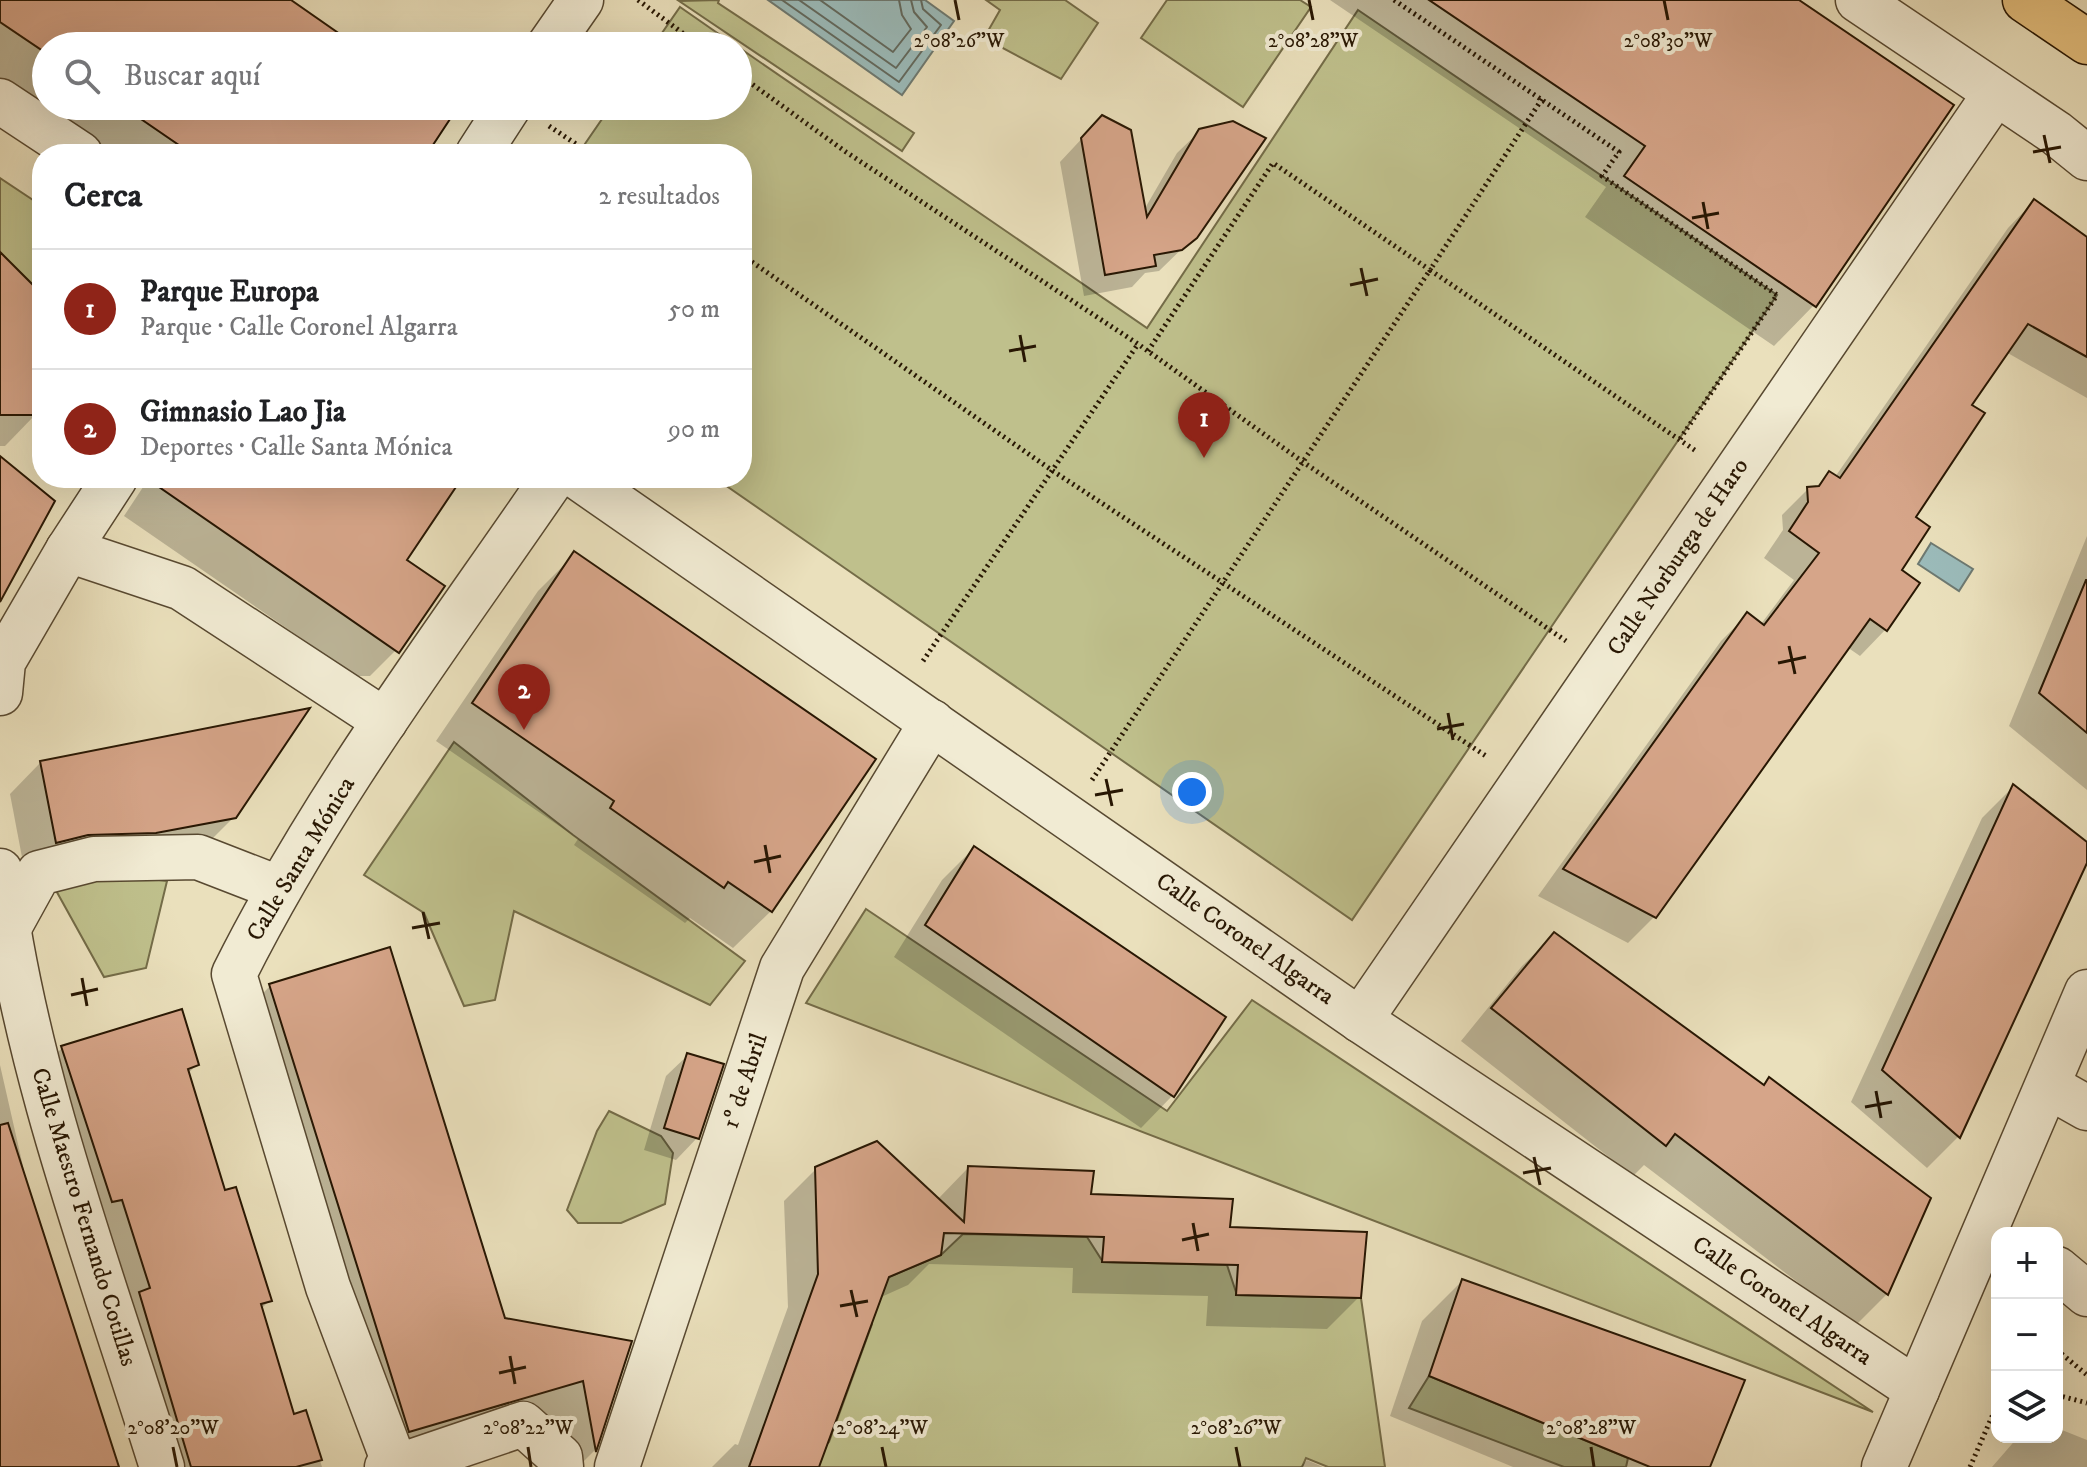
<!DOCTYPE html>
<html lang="es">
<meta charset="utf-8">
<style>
body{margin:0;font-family:"IM FELL DW Pica",serif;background:#f2f2f2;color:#202124}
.controls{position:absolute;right:24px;bottom:24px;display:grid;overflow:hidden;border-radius:16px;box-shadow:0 8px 32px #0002}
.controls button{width:72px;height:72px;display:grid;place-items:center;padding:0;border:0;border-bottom:2px solid #e0e0e0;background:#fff;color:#202124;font:40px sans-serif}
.you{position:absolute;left:1192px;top:792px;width:28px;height:28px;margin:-20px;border:6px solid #fff;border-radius:50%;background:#1a73e8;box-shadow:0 0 0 12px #1a73e833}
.badge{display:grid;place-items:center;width:52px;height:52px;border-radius:50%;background:#8f2418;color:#fff;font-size:26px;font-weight:700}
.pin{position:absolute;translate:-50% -66px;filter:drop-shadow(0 2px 4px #0008)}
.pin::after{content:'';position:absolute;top:42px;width:28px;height:24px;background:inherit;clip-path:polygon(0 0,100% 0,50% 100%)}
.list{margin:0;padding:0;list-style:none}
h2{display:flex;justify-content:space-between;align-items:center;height:104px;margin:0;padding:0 32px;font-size:34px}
h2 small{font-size:26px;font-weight:400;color:#757577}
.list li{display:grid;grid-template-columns:52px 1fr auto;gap:24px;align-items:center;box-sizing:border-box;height:120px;padding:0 32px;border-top:2px solid #e0e0e0}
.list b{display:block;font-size:30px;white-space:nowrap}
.list p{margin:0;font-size:26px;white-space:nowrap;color:#757577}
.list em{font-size:26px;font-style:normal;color:#757577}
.icon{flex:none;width:44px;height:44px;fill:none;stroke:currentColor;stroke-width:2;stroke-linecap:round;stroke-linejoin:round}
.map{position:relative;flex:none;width:2087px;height:1467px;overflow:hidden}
.search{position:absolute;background:#fff;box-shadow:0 8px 32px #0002;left:32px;top:32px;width:720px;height:88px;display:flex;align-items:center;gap:20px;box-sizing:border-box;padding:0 28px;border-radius:44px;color:#757577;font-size:30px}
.panel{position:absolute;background:#fff;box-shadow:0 8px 32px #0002;left:32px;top:144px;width:720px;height:344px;border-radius:32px}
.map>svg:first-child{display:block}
.green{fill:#bfc08c;stroke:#746c48;stroke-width:2}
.water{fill:#9bbbba;stroke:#6d7971;stroke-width:2}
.shadow{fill:#0003}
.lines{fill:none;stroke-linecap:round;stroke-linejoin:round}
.shore{stroke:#62695e;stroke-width:2}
.building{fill:#d6a589;stroke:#281703;stroke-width:2}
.minor-casing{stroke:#584931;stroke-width:47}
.major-casing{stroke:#281703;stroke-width:47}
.path{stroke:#281703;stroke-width:5;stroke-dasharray:2 4;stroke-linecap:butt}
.minor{stroke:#f1ebd3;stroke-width:44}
.major{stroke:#e5c07e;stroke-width:44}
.ticks{fill:none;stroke:#281703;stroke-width:3}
.labels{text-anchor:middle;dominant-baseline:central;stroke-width:8;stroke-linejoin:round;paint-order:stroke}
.street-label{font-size:24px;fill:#281703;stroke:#f1ebd3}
.ticks-label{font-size:20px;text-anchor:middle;fill:#281703;stroke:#f1ebd3;stroke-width:8;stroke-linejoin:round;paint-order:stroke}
</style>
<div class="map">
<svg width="2087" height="1467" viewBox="0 0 2087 1467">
<rect width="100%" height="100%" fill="#eae0bc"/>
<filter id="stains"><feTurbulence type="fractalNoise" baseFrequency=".0025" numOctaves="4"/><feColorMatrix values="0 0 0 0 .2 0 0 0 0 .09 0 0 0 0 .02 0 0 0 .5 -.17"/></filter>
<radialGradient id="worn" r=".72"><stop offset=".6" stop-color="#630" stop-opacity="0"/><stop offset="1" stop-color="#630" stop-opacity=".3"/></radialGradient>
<g class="green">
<polygon points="719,0 718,3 914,133 902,151 679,1"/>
<polygon points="986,0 1065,0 1098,23 1061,79 984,38 1000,10"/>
<polygon points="1167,0 1300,0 1311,7 1243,107 1141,38"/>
<polygon points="680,7 736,46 653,46"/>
<polygon points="1358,10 1777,295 1352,920 715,478 742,478 742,154 578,154 611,106 738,106 738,47 1147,328"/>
<polygon points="0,178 42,206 42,294 0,252"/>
<polygon points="454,742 573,835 745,961 710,1005 514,911 495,1000 464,1006 424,913 364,875"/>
<polygon points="97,872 167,881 146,968 104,977 53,885"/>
<polygon points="866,909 1167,1111 1252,1000 1873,1412 806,1003"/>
<polygon points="609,1111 661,1136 673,1153 665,1204 621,1223 578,1223 567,1210 597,1131"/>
<polygon points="963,1234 1087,1237 1103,1262 1227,1265 1237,1295 1361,1298 1385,1467 1328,1467 1306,1458 1302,1467 802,1467 829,1442 872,1324 870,1285 941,1255"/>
<polygon points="1429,1376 1628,1458 1626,1467 1564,1467 1409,1408"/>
</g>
<g class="water">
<polygon points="768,0 925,0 954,21 902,95"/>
<polygon points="1931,543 1973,569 1959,591 1918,564"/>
</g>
<g class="shadow">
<polygon points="0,0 285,0 352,46 46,46 46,106 440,106 424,154 61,154 0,112"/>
<polygon points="1330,0 1795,0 1814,305 1774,346 1585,217 1606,187"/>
<polygon points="1102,117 1144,210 1177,153 1200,131 1195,236 1159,271 1145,273 1132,287 1084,296 1060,162"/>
<polygon points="2034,201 2087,238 2087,398 2006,352 1969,405 1914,518 1886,629 1860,656 1847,647 1654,917 1628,943 1538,896 1721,641 1747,615 1761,624 1794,580 1764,558 1783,530 1782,515 1808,489 1815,488 1830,473 1835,477 2008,228"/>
<polygon points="0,255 36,414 5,446 0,446"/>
<polygon points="149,478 460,478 404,561 402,644 370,676 356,676 124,516"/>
<polygon points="2087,536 2087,790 2009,726"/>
<polygon points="575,554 771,911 733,948 690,918 685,923 574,845 578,839 436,741 538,591"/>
<polygon points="41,762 234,817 202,849 25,873 10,794"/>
<polygon points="2014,786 2087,845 2087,858 1958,1137 1927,1168 1851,1102 1982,818"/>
<polygon points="974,848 1223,1017 1172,1096 1141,1128 894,957 942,880"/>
<polygon points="1554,935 1762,1087 1929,1199 1887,1294 1855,1326 1644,1165 1633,1176 1461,1041 1522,966"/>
<polygon points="270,986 503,1319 630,1342 594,1451 578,1467 545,1418 370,1467 232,1025"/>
<polygon points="62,1048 197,1065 187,1074 223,1193 270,1300 260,1310 293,1416 305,1412 322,1467 145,1467 27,1084"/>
<polygon points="688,1055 697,1138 676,1160 644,1150 666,1076"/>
<polygon points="0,1065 30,1197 117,1467 0,1467"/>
<polygon points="968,1168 1228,1229 1359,1297 1327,1329 1206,1326 1208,1296 1072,1293 1073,1268 929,1264 908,1285 879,1298 800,1467 712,1467 735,1444 738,1445 788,1307 784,1201 816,1169 937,1200"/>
<polygon points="1462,1281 1708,1467 1513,1467 1390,1416 1422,1321"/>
<polygon points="2057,1428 2087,1440 2087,1467 1992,1467 2018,1437 2057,1437"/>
<polygon points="1307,1460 1323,1467 1300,1467"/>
</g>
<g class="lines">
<g class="shore">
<polyline points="782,0 899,82 941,25 923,9 921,0"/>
<polyline points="799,0 896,68 927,27 914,12 911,0"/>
<polyline points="820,0 893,52 911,29 902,15 899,0"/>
</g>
</g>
<g class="building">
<polygon points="0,0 291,0 357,46 46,46 46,53 0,22"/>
<polygon points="1429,0 1799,0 1954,105 1816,307 1624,176 1645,146"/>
<polygon points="122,106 444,106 454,113 427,154 192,154"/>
<polygon points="1102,115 1131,130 1147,217 1199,129 1233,121 1266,138 1197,238 1182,250 1154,255 1156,266 1105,275 1081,138"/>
<polygon points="2034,199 2087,237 2087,357 2028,324 1972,405 1985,413 1916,517 1930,527 1902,570 1920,583 1887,631 1870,619 1656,918 1563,869 1747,612 1764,625 1819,553 1789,531 1808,502 1807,487 1819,486 1829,471 1840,478"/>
<polygon points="0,252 42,294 38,415 0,415"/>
<polygon points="0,456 55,501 0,602"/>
<polygon points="146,478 462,478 407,560 445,586 399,653"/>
<polygon points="574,551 876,759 772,912 728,882 724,888 610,808 614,801 472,703"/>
<polygon points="2086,580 2087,580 2087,733 2039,693"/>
<polygon points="310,708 236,818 156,833 88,835 56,843 40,761"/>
<polygon points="2013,784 2087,842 2087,863 1960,1138 1882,1070"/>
<polygon points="974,846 1226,1017 1174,1097 925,925"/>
<polygon points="1554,932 1764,1085 1769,1077 1931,1198 1888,1295 1675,1134 1666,1146 1491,1008"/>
<polygon points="390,947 505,1318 632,1341 596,1452 583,1381 409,1432 269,984"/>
<polygon points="182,1009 199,1065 188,1069 225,1190 236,1187 272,1301 261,1304 294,1414 306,1410 322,1460 296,1467 191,1467 139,1292 150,1288 122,1200 112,1202 61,1046"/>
<polygon points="687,1053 724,1064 699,1139 664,1128"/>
<polygon points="8,1123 119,1467 0,1467 0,1125"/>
<polygon points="877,1141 964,1222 968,1166 1094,1171 1091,1194 1233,1199 1230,1227 1367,1232 1361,1298 1236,1295 1238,1265 1102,1262 1104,1237 944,1233 941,1255 889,1277 819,1467 749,1467 818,1274 815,1167"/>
<polygon points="1462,1279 1745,1380 1710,1467 1650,1467 1429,1376"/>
</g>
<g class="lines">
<defs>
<g id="minor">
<polyline points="1858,0 2056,133 2087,158"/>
<polyline points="549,46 581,0"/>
<polyline points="0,101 80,154"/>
<polyline points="478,154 509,106"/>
<polyline points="579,478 1360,1020 1917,1390"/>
<polyline points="68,550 182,588 385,721"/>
<polyline points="0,693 3,662 68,550 115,478"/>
<path d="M0,871C24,1071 102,1274 162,1467"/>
<polyline points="7,931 39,873 94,859 198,857 278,888"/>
<polyline points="1360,1020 1995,94"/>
<polyline points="2048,1086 2087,1108"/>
<polyline points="2057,1269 2087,1294"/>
<path d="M387,1467L395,1465L328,1287L234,974C322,798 442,640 553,478"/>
<polyline points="396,1467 523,1424 560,1457 561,1467"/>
<polyline points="617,1467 782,968 932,722"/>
<polyline points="1884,1467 2087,992"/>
</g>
<polyline id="major" points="2025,0 2087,42"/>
</defs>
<use href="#minor" class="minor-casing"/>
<use href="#major" class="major-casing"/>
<g class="path">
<polyline points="638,0 700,46"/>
<polyline points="1394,0 1619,152 1602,176 1777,295 1680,439"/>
<polyline points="738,74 846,152 1138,344 1303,462 1566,641"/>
<polyline points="549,126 591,154"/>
<polyline points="742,255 1053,471 1486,756"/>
<polyline points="1148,351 1273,163 1430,270 1542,99"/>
<polyline points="923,661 1138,344"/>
<polyline points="1092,780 1430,270 1696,451"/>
<polyline points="2057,1350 2087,1375"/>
<polyline points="2057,1395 2087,1403"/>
<polyline points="1970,1467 1997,1405"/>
</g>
<use href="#minor" class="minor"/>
<use href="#major" class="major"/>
</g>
<path class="ticks" d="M955,0L959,20M1309,0L1313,20M1664,0L1668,20M2044,135L2050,163M2033,152L2061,147M1703,202L1708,229M1692,218L1719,213M1361,268L1367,296M1350,285L1378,279M1020,335L1025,362M1009,351L1036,346M1789,646L1795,674M1778,663L1806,657M1448,713L1453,740M1437,729L1464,724M1106,779L1112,806M1095,795L1123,790M765,845L770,873M754,862L781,856M423,912L429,939M412,928L440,923M82,978L87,1006M71,995L98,989M1876,1091L1881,1118M1865,1107L1892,1102M1534,1157L1540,1185M1523,1173L1551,1168M1193,1223L1198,1251M1182,1240L1209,1234M851,1290L857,1317M840,1306L868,1301M510,1356L515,1384M499,1373L526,1367M173,1447L177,1467M528,1447L531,1467M882,1447L886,1467M1236,1447L1240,1467M1591,1447L1594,1467"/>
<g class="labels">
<g class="street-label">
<text transform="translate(1678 557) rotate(-56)">Calle Norburga de Haro</text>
<text transform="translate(301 859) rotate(-59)">Calle Santa Mónica</text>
<text transform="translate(1245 939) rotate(35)">Calle Coronel Algarra</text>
<text transform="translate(745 1081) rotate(-72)">1º de Abril</text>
<text transform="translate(84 1217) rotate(73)">Calle Maestro Fernando Cotillas</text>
<text transform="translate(1782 1301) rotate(34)">Calle Coronel Algarra</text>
</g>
</g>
<g class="ticks-label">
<text x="959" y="47">2°08'26"W</text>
<text x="1313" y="47">2°08'28"W</text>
<text x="1668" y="47">2°08'30"W</text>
<text x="173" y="1434">2°08'20"W</text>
<text x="528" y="1434">2°08'22"W</text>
<text x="882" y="1434">2°08'24"W</text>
<text x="1236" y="1434">2°08'26"W</text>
<text x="1591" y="1434">2°08'28"W</text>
</g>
<rect width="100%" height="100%" filter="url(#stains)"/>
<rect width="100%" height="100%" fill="url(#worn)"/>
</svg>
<div class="controls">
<button>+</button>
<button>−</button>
<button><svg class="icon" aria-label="layers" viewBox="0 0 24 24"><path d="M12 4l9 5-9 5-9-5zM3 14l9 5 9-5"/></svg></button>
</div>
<div class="you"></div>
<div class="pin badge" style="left:1204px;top:458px">1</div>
<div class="pin badge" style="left:524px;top:730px">2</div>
<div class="search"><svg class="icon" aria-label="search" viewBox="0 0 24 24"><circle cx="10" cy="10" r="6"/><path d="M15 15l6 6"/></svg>Buscar aquí</div>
<section class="panel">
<h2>Cerca<small>2 resultados</small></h2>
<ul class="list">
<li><span class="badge">1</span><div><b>Parque Europa</b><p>Parque · Calle Coronel Algarra</p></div><em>50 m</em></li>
<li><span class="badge">2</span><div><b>Gimnasio Lao Jia</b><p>Deportes · Calle Santa Mónica</p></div><em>90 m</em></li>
</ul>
</section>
</div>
